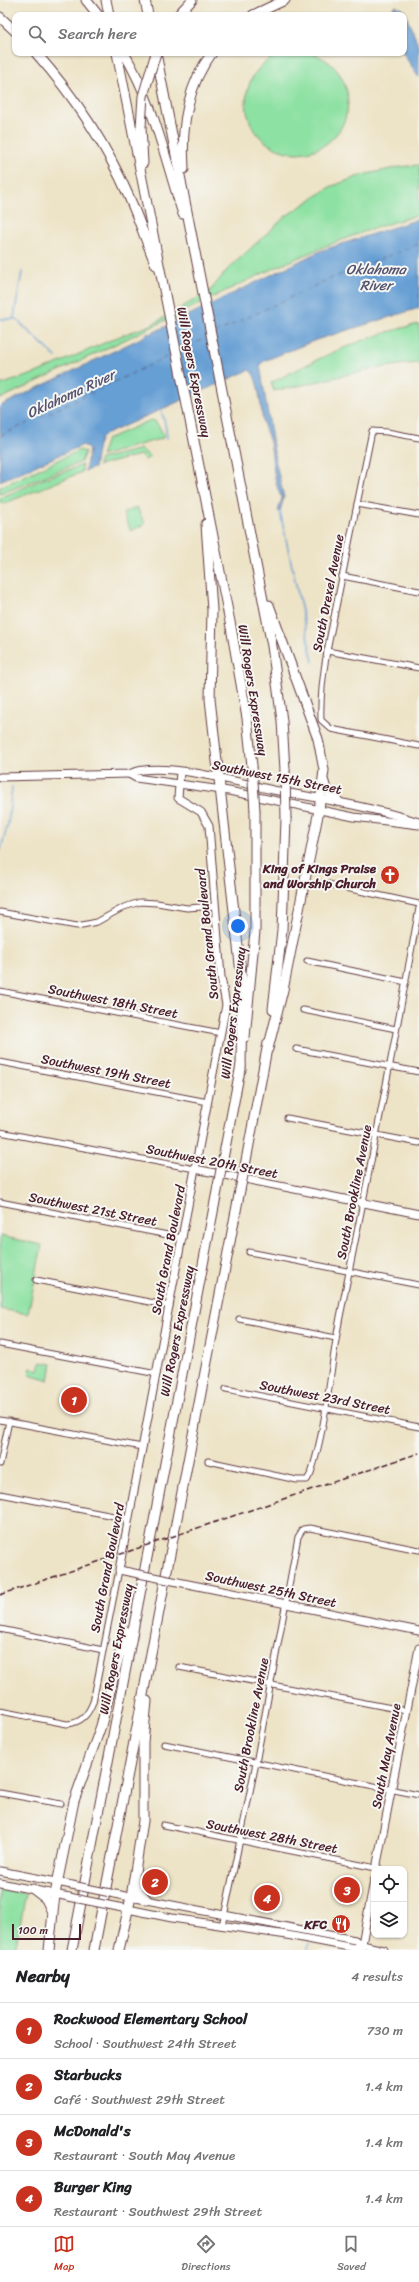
<!DOCTYPE html>
<meta charset="utf-8">
<style>
body{margin:0;font-family:Sriracha,sans-serif;background:#f6f6f6;color:#202124}
.controls{position:absolute;right:12px;bottom:12px;display:grid;overflow:hidden;border-radius:8px;box-shadow:0 1px 3px #0004}
.controls button{width:36px;height:36px;display:grid;place-items:center;padding:0;border:0;border-bottom:1px solid #e0e0e0;background:#fff;color:#202124;font:20px sans-serif}
.scale{position:absolute;left:12px;bottom:10px;width:69px;box-sizing:border-box;padding-left:4px;border:2px solid #4a1f2b;border-top:0;font-size:11px;line-height:14px;white-space:nowrap;color:#4a1f2b;-webkit-text-stroke:3px #f6f6f2;paint-order:stroke}
.you{position:absolute;left:238px;top:926px;width:14px;height:14px;margin:-10px;border:3px solid #fff;border-radius:50%;background:#1a73e8;box-shadow:0 0 0 6px #1a73e833}
.badge{display:grid;place-items:center;width:26px;height:26px;border-radius:50%;background:#c8321e;color:#fff;font-size:13px;font-weight:700}
.pin{position:absolute;translate:-50% -50%;border:2px solid #fff;box-shadow:0 1px 4px #0006}
.list{margin:0;padding:0;list-style:none}
h2{display:flex;justify-content:space-between;align-items:center;height:52px;margin:0;padding:0 16px;font-size:17px}
h2 small{font-size:13px;font-weight:400;color:#757577}
.list li{display:grid;grid-template-columns:26px 1fr auto;gap:12px;align-items:center;box-sizing:border-box;height:56px;padding:0 16px;border-top:1px solid #e0e0e0}
.list b{display:block;font-size:15px;white-space:nowrap}
.list p{margin:0;font-size:13px;white-space:nowrap;color:#757577}
.list em{font-size:13px;font-style:normal;color:#757577}
.icon{flex:none;width:22px;height:22px;fill:none;stroke:currentColor;stroke-width:2;stroke-linecap:round;stroke-linejoin:round}
.map{position:relative;flex:none;width:419px;height:1950px;overflow:hidden}
.search{position:absolute;background:#fff;box-shadow:0 1px 3px #0004;left:12px;right:12px;top:12px;height:44px;display:flex;align-items:center;gap:10px;box-sizing:border-box;padding:0 14px;border-radius:8px;color:#757577;font-size:15px}
.sheet{height:276px;background:#fff}
nav{display:flex;justify-content:space-around;align-items:center;box-sizing:border-box;height:56px;border-top:1px solid #e0e0e0;background:#fff;font-size:11px;color:#757577}
nav a{display:grid;justify-items:center;gap:2px}
nav .on{color:#c8321e}
.map>svg:first-child{display:block}
.green{fill:#8de1a2;stroke:#6c8066}
.water{fill:#669fd4;stroke:#585f80}
.lines{fill:none;stroke-linecap:round;stroke-linejoin:round}
.stream{stroke:#669fd4;stroke-width:1.5}
.ferry{stroke:#55526f;stroke-width:1;stroke-dasharray:5 4;stroke-linecap:butt}
.street-casing{stroke:#623c42;stroke-width:7}
.secondary-casing{stroke:#623c42;stroke-width:9}
.highway-casing{stroke:#623c42;stroke-width:11}
.street{stroke:#fff;stroke-width:5}
.secondary{stroke:#fff;stroke-width:7}
.highway{stroke:#fff;stroke-width:9}
.rail{stroke:#4a1f2b;stroke-width:1.5;stroke-dasharray:6 3;stroke-linecap:butt}
.secondary-bridge-casing{stroke:#623c42;stroke-width:9;stroke-linecap:butt}
.highway-bridge-casing{stroke:#623c42;stroke-width:11;stroke-linecap:butt}
.secondary-bridge{stroke:#fff;stroke-width:7}
.highway-bridge{stroke:#fff;stroke-width:9}
.labels{text-anchor:middle;dominant-baseline:central;stroke-width:4;stroke-linejoin:round;paint-order:stroke}
.street-label{font-size:13px;fill:#4a1f2b;stroke:#f6f6f2}
.poi-label{font-size:13px;font-weight:bold;fill:#4a1f2b;stroke:#f6f6f2;text-anchor:end}
.water-label{font-size:14px;font-style:italic;fill:#55526f;stroke:#f6f6f2}
</style>
<div class="map">
<svg width="419" height="1950" viewBox="0 0 419 1950">
<rect width="100%" height="100%" fill="#f6f6f2"/>
<filter id="ink" filterUnits="userSpaceOnUse"><feTurbulence type="fractalNoise" baseFrequency=".025" numOctaves="2"/><feDisplacementMap in="SourceGraphic" scale="8" xChannelSelector="R" yChannelSelector="G"/><feConvolveMatrix kernelMatrix="1 2 1 2 8 2 1 2 1" color-interpolation-filters="sRGB"/></filter>
<filter id="wash" filterUnits="userSpaceOnUse"><feTurbulence type="fractalNoise" baseFrequency=".012" numOctaves="4" result="noise"/><feDisplacementMap in="SourceGraphic" scale="16" xChannelSelector="R" yChannelSelector="G"/><feGaussianBlur stdDeviation="0.9" result="paint"/><feColorMatrix in="noise" values="0 0 0 0 0 0 0 0 0 0 0 0 0 0 0 0 0 1.4 0 .05"/><feComposite in="paint" operator="in"/></filter>
<g filter="url(#wash)">
<rect width="100%" height="100%" fill="#ede3c6"/>
<g class="green">
<circle cx="297" cy="102" r="51"/>
<path d="M419,165V215C328,239 246,281 162,322C108,348 54,373 0,399V385L36,373L120,336L151,325L210,291L227,270L286,216L330,187L362,175L400,167Z"/>
<path d="M419,324V363C370,366 322,382 274,391L271,383C318,358 367,335 419,324Z"/>
<polygon points="151,420 155,421 163,433 163,438 101,456 107,439"/>
<polygon points="141,449 150,457 145,460 140,455 98,466 100,459"/>
<polygon points="80,450 85,452 81,462 0,494 0,487"/>
<polygon points="82,465 82,472 3,504 0,502 0,498 43,479"/>
<polygon points="137,507 145,524 131,531 123,513"/>
<polygon points="0,1236 42,1245 28,1314 0,1309"/>
<polygon points="41,1362 52,1364 49,1380 29,1374 31,1368 39,1370"/>
<polygon points="0,1889 26,1894 15,1950 0,1950"/>
</g>
<g class="water">
<polygon points="395,6 403,9 419,46 419,78 403,53 404,15 391,15 391,11"/>
<path d="M419,219V308L316,340L264,361L260,365L276,464L284,497L280,512L278,511L282,498C274,485 273,463 271,448C270,439 265,430 263,422C261,411 259,374 249,370L102,436L98,445L94,468L85,471L89,450L83,445L0,481V406L145,336L147,333L150,334L320,251Z"/>
</g>
<g class="lines">
<g class="stream">
<polyline points="14,317 22,272"/>
<polyline points="0,319 16,319 56,357"/>
<polyline points="160,407 165,423 167,438"/>
<polyline points="280,512 313,662"/>
<polyline points="0,852 8,824 12,787"/>
<polyline points="308,1950 309,1944"/>
</g>
<g class="ferry">
<polyline points="215,333 327,280 419,244"/>
<polyline points="181,350 207,337"/>
<polyline points="0,436 173,354"/>
</g>
</g>
</g>
<g filter="url(#ink)">
<g class="lines">
<defs>
<g id="street">
<path d="M419,438L387,432L372,431L327,651C323,674 320,697 321,720L331,729L419,746"/>
<polyline points="357,504 419,515"/>
<polyline points="342,576 419,591"/>
<polyline points="327,651 419,668"/>
<polyline points="323,883 419,904"/>
<polyline points="0,912 77,926 97,922 124,907 140,902 157,903 187,908 215,906"/>
<polyline points="307,961 406,982"/>
<polyline points="0,991 221,1033"/>
<polyline points="303,1010 396,1029"/>
<polyline points="296,1049 419,1072"/>
<polyline points="0,1062 208,1102"/>
<polyline points="287,1118 419,1143"/>
<polyline points="0,1132 195,1169"/>
<polyline points="0,1202 183,1238"/>
<polyline points="249,1252 419,1285"/>
<polyline points="36,1280 170,1306"/>
<polyline points="239,1319 336,1338"/>
<polyline points="0,1344 157,1374"/>
<polyline points="226,1389 419,1427"/>
<polyline points="0,1420 142,1447"/>
<path d="M208,1461L297,1480H307L311,1473C328,1421 330,1365 341,1312C368,1178 395,1043 419,908"/>
<polyline points="0,1464 9,1421"/>
<polyline points="0,1494 129,1519"/>
<polyline points="0,1629 103,1650"/>
<polyline points="179,1667 407,1711"/>
<path d="M0,1711L67,1724C81,1723 88,1715 93,1702L119,1570"/>
<polyline points="164,1744 419,1795"/>
<polyline points="0,1793 61,1804"/>
<polyline points="163,1825 376,1868"/>
<polyline points="222,1926 256,1763 298,1537 303,1529 310,1528 419,1550"/>
</g>
<g id="secondary">
<polyline points="129,774 136,778 229,791 354,817 419,825"/>
<path d="M0,777L129,774C159,759 240,783 273,790C323,799 371,807 419,822"/>
<polyline points="195,1169 419,1214"/>
<polyline points="129,1572 119,1570 226,1005 221,977 209,826 201,812 178,798 180,772"/>
<polyline points="178,1582 419,1631"/>
<polyline points="376,1869 419,1648"/>
<polyline points="0,1871 72,1885"/>
<polyline points="0,1883 69,1897"/>
<polyline points="120,1895 355,1940 362,1945 384,1950"/>
<polyline points="118,1907 172,1918 287,1935 354,1948 362,1945"/>
<polyline points="361,1949 374,1881"/>
</g>
<g id="highway">
<polyline points="86,0 98,15"/>
<polyline points="106,0 109,15"/>
<polyline points="145,0 148,15"/>
<polyline points="178,15 192,0"/>
<polyline points="253,15 285,0"/>
<polyline points="0,17 15,31"/>
<path d="M36,53C74,96 106,144 129,197C139,219 146,242 156,265"/>
<polyline points="117,53 231,627 247,718 252,766"/>
<path d="M124,53C154,103 165,159 183,214"/>
<polyline points="156,53 272,646 282,721 285,770"/>
<polyline points="141,127 143,163"/>
<path d="M184,169C181,128 186,87 212,53"/>
<polyline points="206,524 212,610 210,699 242,982 241,1070"/>
<polyline points="324,782 326,790 338,801"/>
<polyline points="273,1009 282,930 286,819"/>
<polyline points="245,1037 255,931 255,811"/>
<polyline points="268,1049 283,990 319,810 324,770 318,739 269,605"/>
<polyline points="222,1164 241,1065"/>
<polyline points="245,1166 268,1043"/>
<polyline points="134,1880 139,1891 147,1900"/>
<polyline points="33,1889 46,1899 52,1912"/>
<polyline points="49,1950 55,1894 74,1801 101,1726 119,1656 128,1632"/>
<polyline points="72,1950 218,1186"/>
<polyline points="94,1950 240,1190"/>
<polyline points="119,1950 131,1897 143,1821 143,1742 147,1701"/>
</g>
</defs>
<use href="#street" class="street-casing"/>
<use href="#secondary" class="secondary-casing"/>
<use href="#highway" class="highway-casing"/>
<use href="#street" class="street"/>
<use href="#secondary" class="secondary"/>
<use href="#highway" class="highway"/>
<polyline class="rail" points="0,1595 419,1453"/>
<defs>
<g id="secondary-bridge">
<polyline points="129,1572 178,1582"/>
<polyline points="72,1885 120,1895"/>
<polyline points="69,1897 118,1907"/>
</g>
<g id="highway-bridge">
<polyline points="141,127 143,96 156,53"/>
<polyline points="252,766 255,811"/>
<polyline points="285,770 286,819"/>
<polyline points="218,1186 222,1164"/>
<polyline points="240,1190 245,1166"/>
</g>
</defs>
<use href="#secondary-bridge" class="secondary-bridge-casing"/>
<use href="#highway-bridge" class="highway-bridge-casing"/>
<use href="#secondary-bridge" class="secondary-bridge"/>
<use href="#highway-bridge" class="highway-bridge"/>
</g>
</g>
<defs>
<symbol id="church-disc" viewBox="-11 -11 22 22"><circle r="9.5" fill="#c8321e" stroke="#f6f6f2"/><path d="M-1.2-6h2.4v3.5h3.3v2.4h-3.3V6h-2.4V-.1h-3.3v-2.4h3.3Z" fill="#fff"/></symbol>
<symbol id="restaurant-disc" viewBox="-11 -11 22 22"><circle r="9.5" fill="#c8321e" stroke="#f6f6f2"/><path d="M-5-6h1v4h1v-4h1v4h1v-4h1v5L-1.5 .5V6h-2V.5L-5-1ZM5-6V6H3V1.5H1.5Q1.5-4 5-6Z" fill="#fff"/></symbol>
</defs>
<g fill-rule="evenodd">
<use href="#church-disc" x="379" y="864" width="22" height="22"/>
<use href="#restaurant-disc" x="330" y="1913" width="22" height="22"/>
</g>
<g class="labels">
<g class="street-label">
<text transform="translate(194 372) rotate(79)">Will Rogers Expressway</text>
<text transform="translate(328 593) rotate(-79)">South Drexel Avenue</text>
<text transform="translate(253 690) rotate(81)">Will Rogers Expressway</text>
<text transform="translate(277 777) rotate(11)">Southwest 15th Street</text>
<text transform="translate(207 934) rotate(-96)">South Grand Boulevard</text>
<text transform="translate(113 1001) rotate(11)">Southwest 18th Street</text>
<text transform="translate(233 1013) rotate(-83)">Will Rogers Expressway</text>
<text transform="translate(106 1071) rotate(11)">Southwest 19th Street</text>
<text transform="translate(212 1161) rotate(11)">Southwest 20th Street</text>
<text transform="translate(354 1192) rotate(-79)">South Brookline Avenue</text>
<text transform="translate(93 1209) rotate(11)">Southwest 21st Street</text>
<text transform="translate(168 1250) rotate(-79)">South Grand Boulevard</text>
<text transform="translate(177 1331) rotate(-79)">Will Rogers Expressway</text>
<text transform="translate(325 1397) rotate(11)">Southwest 23rd Street</text>
<text transform="translate(107 1568) rotate(-79)">South Grand Boulevard</text>
<text transform="translate(271 1589) rotate(12)">Southwest 25th Street</text>
<text transform="translate(116 1649) rotate(-79)">Will Rogers Expressway</text>
<text transform="translate(251 1725) rotate(-79)">South Brookline Avenue</text>
<text transform="translate(386 1756) rotate(-79)">South May Avenue</text>
<text transform="translate(272 1836) rotate(11)">Southwest 28th Street</text>
</g>
<g class="poi-label">
<text x="376" y="868">King of Kings Praise<tspan x="376" dy="15">and Worship Church</tspan></text>
<text x="327" y="1924">KFC</text>
</g>
<g class="water-label">
<text x="376" y="269">Oklahoma<tspan x="376" dy="16">River</tspan></text>
<text transform="translate(71 394) rotate(-25)">Oklahoma River</text>
</g>
</g>
</svg>
<div class="controls">
<button><svg class="icon" aria-label="locate" viewBox="0 0 24 24"><circle cx="12" cy="12" r="6"/><path d="M12 2v4M12 18v4M2 12h4M18 12h4"/></svg></button>
<button><svg class="icon" aria-label="layers" viewBox="0 0 24 24"><path d="M12 4l9 5-9 5-9-5zM3 14l9 5 9-5"/></svg></button>
</div>
<div class="scale">100 m</div>
<div class="you"></div>
<div class="pin badge" style="left:74px;top:1400px">1</div>
<div class="pin badge" style="left:155px;top:1882px">2</div>
<div class="pin badge" style="left:347px;top:1890px">3</div>
<div class="pin badge" style="left:267px;top:1898px">4</div>
<div class="search"><svg class="icon" aria-label="search" viewBox="0 0 24 24"><circle cx="10" cy="10" r="6"/><path d="M15 15l6 6"/></svg>Search here</div>
</div>
<section class="sheet">
<h2>Nearby<small>4 results</small></h2>
<ul class="list">
<li><span class="badge">1</span><div><b>Rockwood Elementary School</b><p>School · Southwest 24th Street</p></div><em>730 m</em></li>
<li><span class="badge">2</span><div><b>Starbucks</b><p>Café · Southwest 29th Street</p></div><em>1.4 km</em></li>
<li><span class="badge">3</span><div><b>McDonald's</b><p>Restaurant · South May Avenue</p></div><em>1.4 km</em></li>
<li><span class="badge">4</span><div><b>Burger King</b><p>Restaurant · Southwest 29th Street</p></div><em>1.4 km</em></li>
</ul>
</section>
<nav>
<a class="on"><svg class="icon" aria-label="map" viewBox="0 0 24 24"><path d="M3 6l6-2 6 2 6-2v14l-6 2-6-2-6 2zM9 4v14M15 6v14"/></svg>Map</a>
<a><svg class="icon" aria-label="directions" viewBox="0 0 24 24"><path d="M12 3l9 9-9 9-9-9zM9 14v-3h6M13 9l2 2-2 2"/></svg>Directions</a>
<a><svg class="icon" aria-label="saved" viewBox="0 0 24 24"><path d="M7 4h10v16l-5-4-5 4z"/></svg>Saved</a>
</nav>
